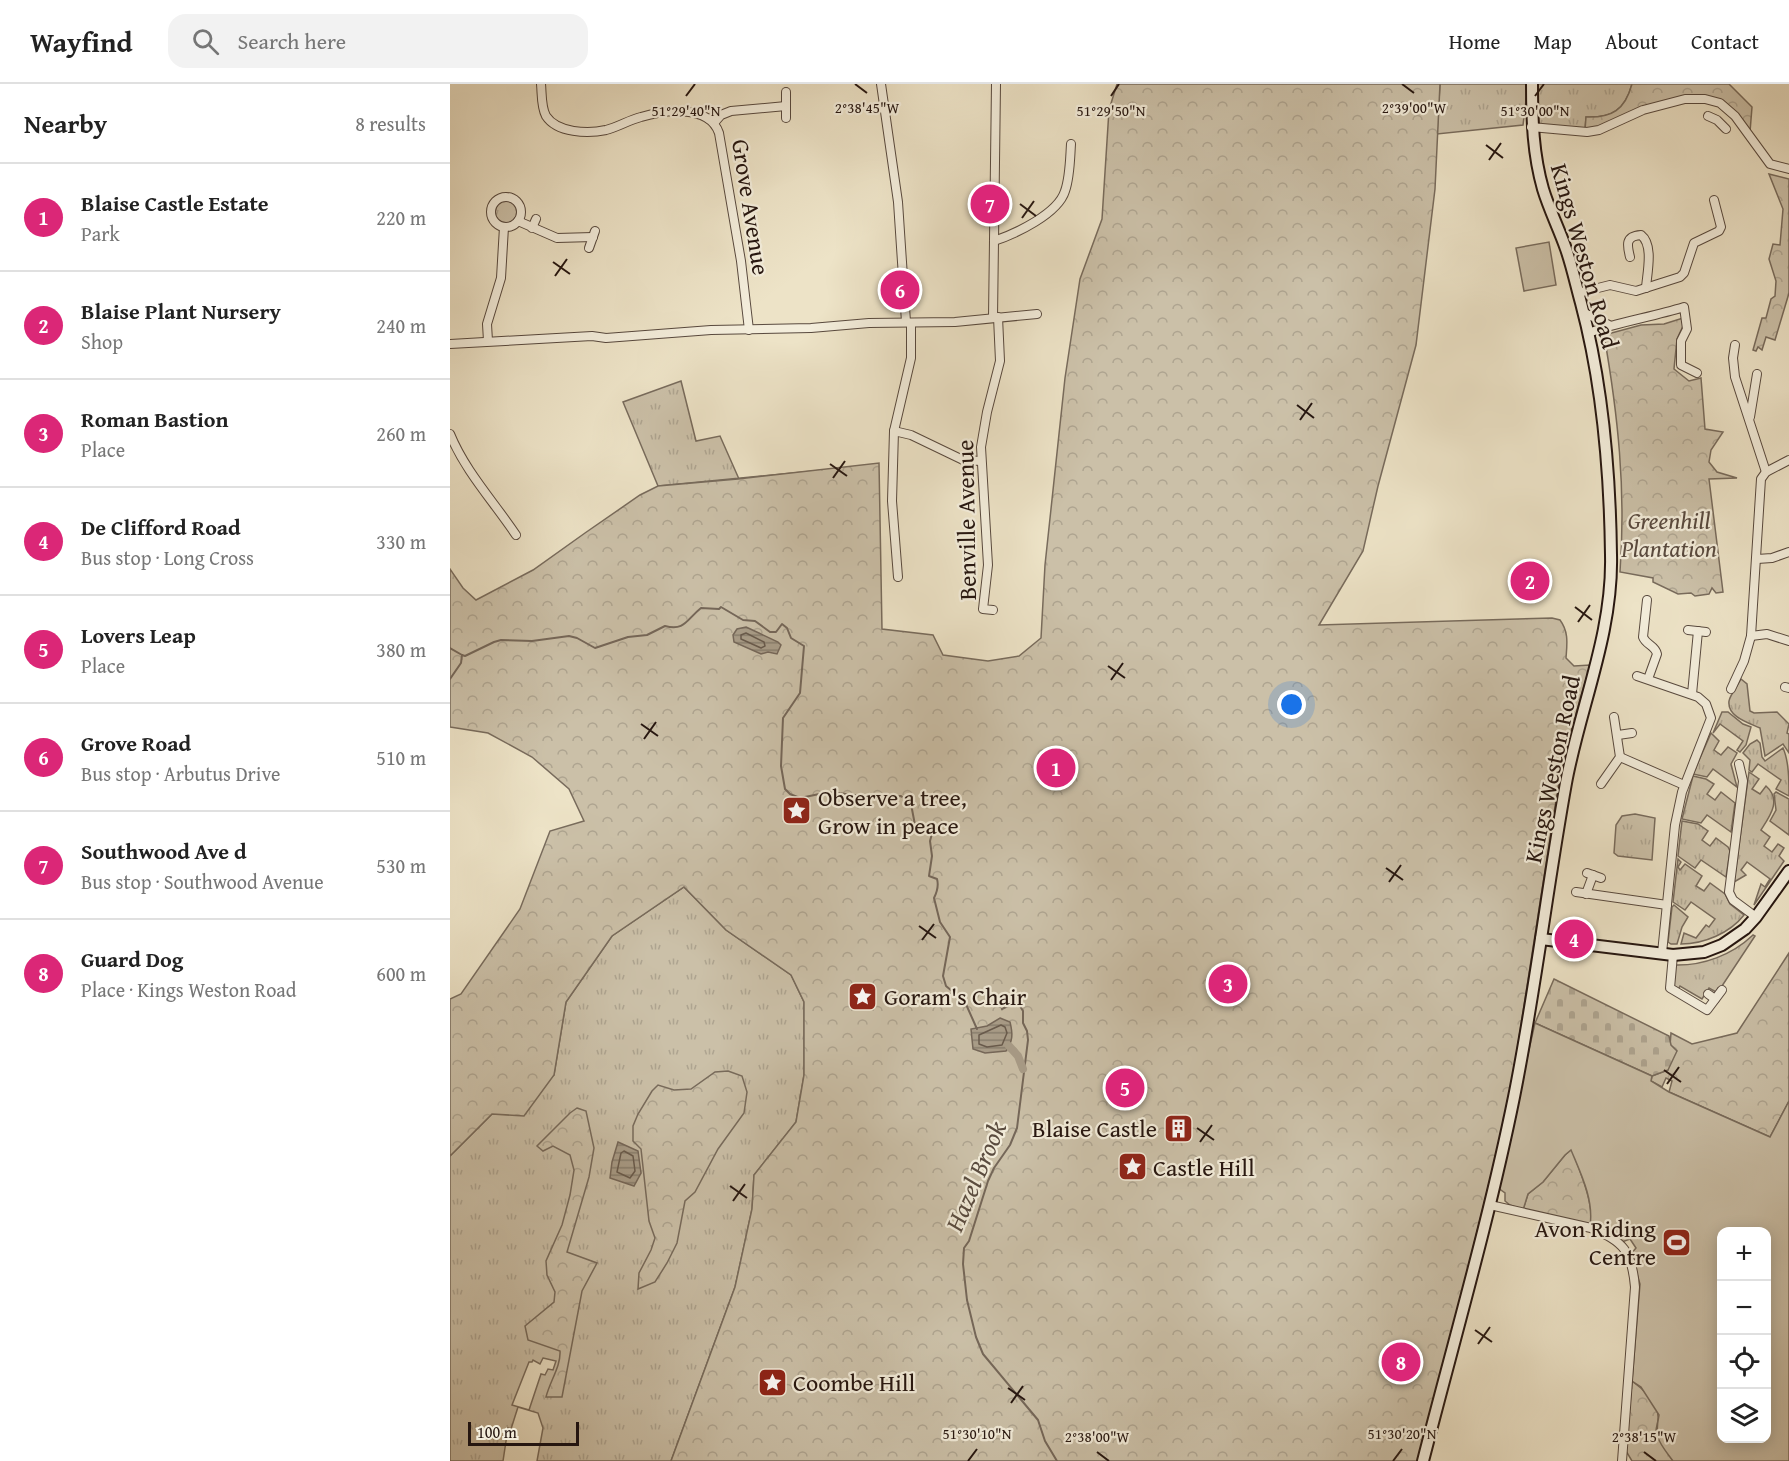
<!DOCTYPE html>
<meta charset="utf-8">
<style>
body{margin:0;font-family:"Gentium Book Plus",serif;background:#f2f2f2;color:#222}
.controls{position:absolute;right:18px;bottom:18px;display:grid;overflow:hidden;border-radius:12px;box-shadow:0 3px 15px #0003}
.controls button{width:54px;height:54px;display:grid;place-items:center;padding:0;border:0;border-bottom:2px solid #e0e0e0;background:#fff;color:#222;font:30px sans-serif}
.scale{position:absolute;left:18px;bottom:15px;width:111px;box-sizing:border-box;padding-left:6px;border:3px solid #261610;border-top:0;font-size:16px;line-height:21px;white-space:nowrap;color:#261610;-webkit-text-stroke:4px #f3eddb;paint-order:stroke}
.you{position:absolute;left:842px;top:621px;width:21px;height:21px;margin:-15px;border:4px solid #fff;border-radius:50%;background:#1a73e8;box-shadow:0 0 0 9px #1a73e833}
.badge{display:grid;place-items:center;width:39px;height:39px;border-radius:50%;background:#db2777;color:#fff;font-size:20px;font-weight:700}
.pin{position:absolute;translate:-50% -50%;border:3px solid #fff;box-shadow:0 2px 6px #0006}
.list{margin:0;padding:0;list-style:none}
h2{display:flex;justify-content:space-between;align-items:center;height:78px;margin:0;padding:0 24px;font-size:26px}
h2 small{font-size:20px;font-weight:400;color:#767676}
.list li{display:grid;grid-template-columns:39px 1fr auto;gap:18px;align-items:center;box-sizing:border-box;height:108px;padding:0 24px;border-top:2px solid #e0e0e0}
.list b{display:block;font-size:22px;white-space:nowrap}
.list p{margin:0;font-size:20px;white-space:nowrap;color:#767676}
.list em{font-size:20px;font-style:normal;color:#767676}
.icon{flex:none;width:33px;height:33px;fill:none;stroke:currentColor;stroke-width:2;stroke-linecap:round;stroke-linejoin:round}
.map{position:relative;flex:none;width:1339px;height:1377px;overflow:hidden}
header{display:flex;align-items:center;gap:36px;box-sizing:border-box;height:84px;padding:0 30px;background:#fff;border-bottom:2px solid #e0e0e0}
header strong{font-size:28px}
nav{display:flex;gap:33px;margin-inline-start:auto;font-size:21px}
.search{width:420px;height:54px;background:#f2f2f2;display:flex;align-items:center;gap:15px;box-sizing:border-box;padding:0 21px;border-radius:18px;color:#767676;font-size:22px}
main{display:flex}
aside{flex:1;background:#fff}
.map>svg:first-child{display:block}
.grass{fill:url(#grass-tufts);stroke:#786b5c;stroke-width:1.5;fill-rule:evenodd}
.forest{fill:url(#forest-crowns);stroke:#786b5c;stroke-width:1.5}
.cemetery{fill:url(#cemetery-stones);stroke:#786b5c;stroke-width:1.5}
.garden{fill:#cbc0a8;stroke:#786b5c;stroke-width:1.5;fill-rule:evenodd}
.water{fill:url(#water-rules);stroke:#756759;stroke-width:1.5}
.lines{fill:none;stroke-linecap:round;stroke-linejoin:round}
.shore{stroke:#685a4c;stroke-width:1.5}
.stream{stroke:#756759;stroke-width:2}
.canal{stroke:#a99d89;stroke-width:8}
.street-casing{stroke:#58493e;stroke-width:10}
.secondary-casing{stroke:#261610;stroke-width:14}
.street{stroke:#f3eddb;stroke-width:8}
.secondary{stroke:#f3eddb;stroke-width:10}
.ticks{fill:none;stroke:#261610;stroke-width:2}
.labels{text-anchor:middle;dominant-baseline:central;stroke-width:4.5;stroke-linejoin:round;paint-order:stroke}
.street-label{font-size:24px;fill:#261610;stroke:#f3eddb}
.park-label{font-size:24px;font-style:italic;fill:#58493e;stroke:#f3eddb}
.poi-label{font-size:24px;fill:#261610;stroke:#f3eddb;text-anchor:start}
.water-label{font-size:26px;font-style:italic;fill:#5a4c40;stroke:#f3eddb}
.ticks-label{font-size:15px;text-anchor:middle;fill:#261610;stroke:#f3eddb;stroke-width:4.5;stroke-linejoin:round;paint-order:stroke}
</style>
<header>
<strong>Wayfind</strong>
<div class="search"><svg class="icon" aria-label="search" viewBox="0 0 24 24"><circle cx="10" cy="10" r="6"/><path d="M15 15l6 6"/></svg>Search here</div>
<nav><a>Home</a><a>Map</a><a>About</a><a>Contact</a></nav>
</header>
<main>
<aside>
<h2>Nearby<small>8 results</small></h2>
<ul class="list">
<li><span class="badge">1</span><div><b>Blaise Castle Estate</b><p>Park</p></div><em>220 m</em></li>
<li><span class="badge">2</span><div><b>Blaise Plant Nursery</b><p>Shop</p></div><em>240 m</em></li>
<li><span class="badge">3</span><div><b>Roman Bastion</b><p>Place</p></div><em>260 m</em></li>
<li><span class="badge">4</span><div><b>De Clifford Road</b><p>Bus stop · Long Cross</p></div><em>330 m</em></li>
<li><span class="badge">5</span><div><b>Lovers Leap</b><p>Place</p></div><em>380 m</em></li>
<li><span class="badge">6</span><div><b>Grove Road</b><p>Bus stop · Arbutus Drive</p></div><em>510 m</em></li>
<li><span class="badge">7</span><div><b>Southwood Ave d</b><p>Bus stop · Southwood Avenue</p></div><em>530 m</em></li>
<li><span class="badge">8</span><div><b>Guard Dog</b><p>Place · Kings Weston Road</p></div><em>600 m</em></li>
</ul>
</aside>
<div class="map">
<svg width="1339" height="1377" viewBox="0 0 1339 1377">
<defs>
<pattern id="grass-tufts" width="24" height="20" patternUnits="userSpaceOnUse" patternTransform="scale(1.5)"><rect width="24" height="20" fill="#cbc0a8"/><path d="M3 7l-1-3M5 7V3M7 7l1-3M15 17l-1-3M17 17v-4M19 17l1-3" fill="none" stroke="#aea490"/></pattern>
<pattern id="forest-crowns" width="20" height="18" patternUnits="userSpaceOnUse" patternTransform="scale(1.5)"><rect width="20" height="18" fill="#cbc0a8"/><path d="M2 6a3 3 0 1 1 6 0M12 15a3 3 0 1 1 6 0" fill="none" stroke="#aea490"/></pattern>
<pattern id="cemetery-stones" width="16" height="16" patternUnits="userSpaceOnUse" patternTransform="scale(1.5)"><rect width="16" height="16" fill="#cbc0a8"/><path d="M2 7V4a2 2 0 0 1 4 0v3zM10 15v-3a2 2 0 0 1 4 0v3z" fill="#aea490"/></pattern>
<pattern id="water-rules" width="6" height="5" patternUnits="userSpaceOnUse" patternTransform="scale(1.5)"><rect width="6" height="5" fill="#a99d89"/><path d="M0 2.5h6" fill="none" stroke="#897f6f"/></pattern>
</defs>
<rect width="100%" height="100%" fill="#ede3c7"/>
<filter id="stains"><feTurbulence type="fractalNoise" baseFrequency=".00333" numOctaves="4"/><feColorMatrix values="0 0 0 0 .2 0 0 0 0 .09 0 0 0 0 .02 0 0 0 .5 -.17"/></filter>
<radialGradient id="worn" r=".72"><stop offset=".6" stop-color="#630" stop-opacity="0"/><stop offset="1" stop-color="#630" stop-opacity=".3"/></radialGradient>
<g class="grass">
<polygon points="990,0 1078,0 1073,41 987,50"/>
<path d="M1088,0H1182C1175,26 1162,34 1136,33L1135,46L1086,40Z"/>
<circle cx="57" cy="128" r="12"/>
<polygon points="231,297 246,357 270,352 289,395 425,381 208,402 173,318"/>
<path d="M1291,595L1297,600L1300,627L1304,629L1327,628L1339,640L1337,649L1339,650V669L1333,660L1315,672L1310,644C1299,639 1277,633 1279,617C1280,611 1288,601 1291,595Z"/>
<polygon points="1272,628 1278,628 1293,640 1301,643 1296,661 1290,668 1287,666 1293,657 1270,640 1263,649"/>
<polygon points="1261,649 1269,657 1264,666 1271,671 1278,663 1287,669 1281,680 1287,703 1263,685 1257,693 1243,690"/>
<path d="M1307,656L1310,659L1312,673L1315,677L1333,664C1339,677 1339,697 1339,712L1326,705L1331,696L1308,680L1302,688L1299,686L1300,676L1293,669L1300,660Z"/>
<path d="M1299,688L1309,695L1302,705L1310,710L1316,702C1332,716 1320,732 1311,746L1320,753L1314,762L1322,768L1328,760L1334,764L1329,772L1334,777L1304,821L1311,800L1315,803L1320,795L1297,778L1291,786L1296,791L1284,798Z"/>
<polygon points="1243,692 1256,695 1264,700 1257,710 1265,716 1271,708 1285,719 1281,748 1257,731 1251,739 1232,735"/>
<polygon points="1326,708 1339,715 1339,751 1320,737 1326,726 1324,710"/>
<polygon points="1185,730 1205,734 1202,776 1168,772 1164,769 1166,741 1172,732"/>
<polygon points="1232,737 1248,740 1258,747 1252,756 1260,762 1266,754 1278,763 1280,767 1276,793 1251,776 1245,784 1228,772"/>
<path d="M1228,775L1231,778L1228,783L1230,786L1235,780L1252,792L1246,802L1254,807L1260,799L1275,810L1280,820L1294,831C1280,849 1254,860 1231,860L1234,849L1246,854L1256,841L1259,843L1265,835L1241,818L1235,826L1223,818Z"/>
<path d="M234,803L276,846L341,891L354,918V991L346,1038L304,1091L302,1125L285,1203L221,1377H87L93,1344L88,1329L68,1323L61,1345L58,1344L53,1377H0V1072L42,1030L104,991L116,918L162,852ZM93,1274L106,1277L103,1286L98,1285L95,1291L91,1290L79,1326L62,1321L79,1278H82L83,1276L90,1280Z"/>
<polygon points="1224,821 1238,833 1232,843 1227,860 1221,860 1218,858 1222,823"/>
<path d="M1303,851L1305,852L1270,905L1268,904L1266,908L1259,904L1252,915L1230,902L1228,906L1223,903L1224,881C1253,882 1282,871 1303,851Z"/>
</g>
<g class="forest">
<path d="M667,0H990L985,105L966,261L928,402L913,467L869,541L1102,534L1110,536C1119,548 1117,560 1116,574L1124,582L1140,581L1122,644L1109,697L1063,992L1051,1051L970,1377H221L285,1203L302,1125L304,1091L346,1038L354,991V918L341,891L276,846L234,803L162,852L116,918L104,991L74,1032L42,1030L0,1072V915L11,910L70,825L100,747L134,737L119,705L82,673L38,649L0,643V485L13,504L26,516L83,486L135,449L190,411L208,402L288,395L429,379L432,545L483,551L493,571L538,577L569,572L591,554L595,481L615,294L630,195L652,135L659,26Z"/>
<path d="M1182,0H1279L1302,23L1300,48L1272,18L1234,14L1147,45L1135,46L1136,33C1162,34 1175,26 1182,0Z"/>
<polygon points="1319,90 1339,95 1339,209 1325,256 1316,253 1312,266 1308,263 1306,267 1303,266 1312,234 1316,234 1321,215 1325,212 1326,197 1319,175 1323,160 1330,161 1333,125"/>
<path d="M1233,234V242L1227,255L1224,285L1239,297L1251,294L1255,345L1273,348L1261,366L1259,378L1267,388L1287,394L1259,395L1273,508L1266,509L1262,504L1259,510L1245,512L1241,509L1228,510L1203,498V494L1170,488C1176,406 1168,331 1154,251L1191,241L1214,240Z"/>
<polygon points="1339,869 1339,1017 1320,1053 1219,1008 1222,997 1216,994 1212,1003 1201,997 1202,992 1218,986 1221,949 1242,960 1287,949"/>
<polygon points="278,987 292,992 297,1008 294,1029 268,1065 245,1108 235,1117 227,1159 217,1179 205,1198 188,1205 189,1189 201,1166 205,1154 199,1137 191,1065 183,1057 183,1042 188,1030 202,1007 208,1001 224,1006 241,1005 265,988"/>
<path d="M127,1024L136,1027L144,1064L139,1093L117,1168L147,1179L132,1207L112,1313H96C100,1297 111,1282 110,1267L78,1256L75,1242L104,1218L105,1208L97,1191L96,1177L112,1141L120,1111L124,1086L120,1071L103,1062L93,1067L87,1062L120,1029Z"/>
<path d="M1122,1065C1130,1089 1143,1115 1141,1141L1073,1126L1078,1110L1093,1098L1115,1071Z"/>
<path d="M1182,1297C1192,1304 1208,1319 1208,1332C1209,1337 1206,1342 1206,1347L1223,1377H1182L1176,1367Z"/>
</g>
<polygon class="cemetery" points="1104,895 1219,952 1221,961 1227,967 1218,986 1202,992 1085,939"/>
<g class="garden">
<polygon points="1099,158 1106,201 1074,207 1066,164"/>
<path d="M1085,939L1202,992L1201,997L1219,1008L1320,1053L1339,1017V1377H1223C1209,1358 1204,1355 1209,1331L1191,1303L1182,1297L1190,1200L1181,1170L1186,1164L1180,1155L1172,1158L1140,1142C1144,1116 1131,1090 1121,1066L1115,1071L1093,1098L1078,1110L1073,1126L1060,1121L1055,1117V1109L1048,1104ZM1272,1148H1316V1354H1272Z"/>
</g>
<g class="water">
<polygon points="296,543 328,558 331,561 327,570 318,568 311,570 284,558 283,551 287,545"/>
<path d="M550,934L560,938C563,950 563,957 556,967L535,969L523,965L521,945L537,942Z"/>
<polygon points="168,1058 188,1067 191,1089 184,1102 160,1094 162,1078"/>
</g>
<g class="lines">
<g class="shore">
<polygon points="296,549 314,558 315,562 311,564 291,555 291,551"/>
<polygon points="551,941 555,943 557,949 552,961 537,963 529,960 529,951"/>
<polygon points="174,1067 183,1072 185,1087 180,1094 167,1088 171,1069"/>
</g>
<g class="stream">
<polyline points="0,564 12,571"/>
<path d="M12,571L15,572L44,558L51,556L82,557L119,552L127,554L145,564L178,553L197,551L215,542C235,547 236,536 251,524L269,525L271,523L293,536L305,537L320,548H326L332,540L337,544L341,554L354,562L350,609L333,634L331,682L335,705L340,710L350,714L379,708L421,713L451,712L461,720L465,741H483V746L480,757L482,772L479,792L487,795C489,802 487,808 484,814L490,838L500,853L493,892L496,902L515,918L527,945"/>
<polyline points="0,595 11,579 12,571"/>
<polyline points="552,925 558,922 570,922 573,927 573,939 577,947 578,956 567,1044 560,1061 544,1084 538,1097 519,1157 514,1164 513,1180 517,1216 526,1253 533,1270 588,1336 595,1357 607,1377"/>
</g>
<polyline class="canal" points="559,962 568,972 573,985"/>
<defs>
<g id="street">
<path d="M91,0C92,10 91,23 96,32C107,49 138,50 156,46C168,43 179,36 191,33C213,26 259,20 269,49L291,177L299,246"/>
<polyline points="431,0 448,118 456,238"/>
<polyline points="336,8 336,34"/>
<polyline points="1258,32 1267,36 1276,45"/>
<polyline points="264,39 271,31 281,27 336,22"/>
<polyline points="1081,43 1137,48 1149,46 1193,26 1235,15 1255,15 1270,19 1285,32 1320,80 1339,85"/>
<circle cx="56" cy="128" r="15"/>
<polyline points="68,137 107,154 143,153"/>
<polyline points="82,144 86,135"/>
<path d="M544,157C565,150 608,130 615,107C620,93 620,75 621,60"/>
<polyline points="139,164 145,147"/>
<path d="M1180,173C1177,161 1175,152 1191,151C1204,161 1197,189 1196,204"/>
<polyline points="1128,209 1160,201 1186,207 1230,193 1234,189 1244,159 1269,147 1271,143 1264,116"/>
<polyline points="1133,228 1159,241"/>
<polyline points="543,234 546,0"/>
<path d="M1138,249C1169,238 1202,233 1234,223L1237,245L1231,257V281L1247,289"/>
<polyline points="38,257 37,240 51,194 54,143"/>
<polyline points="0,260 142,252 156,254 261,246 361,244 419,239 505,238 587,230"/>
<polyline points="1285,261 1283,274 1285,293 1316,388"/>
<polyline points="1300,333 1307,290"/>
<polyline points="444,347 461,351 513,376 531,377"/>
<path d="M0,350C15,387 44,418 66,451"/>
<polyline points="1307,475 1322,474 1339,468"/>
<polyline points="448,493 442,417 444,347 461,274 461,239"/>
<path d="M1197,516L1193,553C1196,561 1205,561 1207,570L1198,595"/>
<polyline points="543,526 533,525 538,481 531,363 537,328 550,277 548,233"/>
<polyline points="1238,546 1256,548"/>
<polyline points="1301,552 1317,550 1339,557"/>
<polyline points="1187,592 1248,613 1256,620 1261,634 1232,708 1225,741 1212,869"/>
<polyline points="1335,603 1339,604"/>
<polyline points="1281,605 1294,577 1301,552 1311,395 1316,388 1339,376"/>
<polyline points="1242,610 1248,547"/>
<polyline points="1168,651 1182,649"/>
<polyline points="1170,673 1234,701"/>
<polyline points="1289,680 1293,697 1279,808 1283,816 1306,833"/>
<polyline points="1151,700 1170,673 1164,633"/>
<polyline points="1137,789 1151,794"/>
<polyline points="1126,808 1217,821"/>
<polyline points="1136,810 1143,791"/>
<polyline points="1223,871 1220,904 1257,926 1272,906"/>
<polyline points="1258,910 1265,915"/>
<path d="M1040,1121L1141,1144C1174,1157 1182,1168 1185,1203L1172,1377"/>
</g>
<g id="secondary">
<polyline points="1091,855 1223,871 1254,868 1272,861 1295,845 1306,833 1339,787"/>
<path d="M973,1377C1004,1256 1039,1136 1064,1013C1085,909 1097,804 1116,699C1130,623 1163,550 1161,471C1160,386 1153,301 1131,219C1126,201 1122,182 1116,165C1109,145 1099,125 1093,105C1083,70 1082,36 1082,0"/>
</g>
</defs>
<use href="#street" class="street-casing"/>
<use href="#secondary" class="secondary-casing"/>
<use href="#street" class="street"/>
<use href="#secondary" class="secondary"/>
</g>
<path class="ticks" d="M405,0L417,9M952,0L964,9M236,12L245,0M661,12L669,0M1085,12L1094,0M1036,61L1053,74M1039,76L1051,59M570,120L586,132M572,134L584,117M103,178L120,190M105,192L117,175M847,321L864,334M850,336L862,319M380,380L397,392M383,394L395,377M1125,523L1142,536M1128,538L1140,521M658,582L675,594M661,596L673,579M191,640L208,652M194,655L206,638M936,784L953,796M939,798L951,781M469,842L486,854M472,856L484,840M1214,986L1231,998M1217,1000L1229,983M747,1044L764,1056M750,1058L762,1041M280,1102L297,1114M283,1117L295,1100M1025,1246L1042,1258M1028,1260L1040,1243M558,1304L575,1316M561,1319L573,1302M647,1368L659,1377M1194,1368L1206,1377M518,1377L527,1365M943,1377L952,1365"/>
<defs>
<symbol id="sight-square" viewBox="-11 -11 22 22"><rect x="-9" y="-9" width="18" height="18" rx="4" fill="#8f2418" stroke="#f3eddb"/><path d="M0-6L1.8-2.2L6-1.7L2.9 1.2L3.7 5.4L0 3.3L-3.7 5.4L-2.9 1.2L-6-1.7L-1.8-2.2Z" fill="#fff"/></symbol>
<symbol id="building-square" viewBox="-11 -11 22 22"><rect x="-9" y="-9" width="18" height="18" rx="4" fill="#8f2418" stroke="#f3eddb"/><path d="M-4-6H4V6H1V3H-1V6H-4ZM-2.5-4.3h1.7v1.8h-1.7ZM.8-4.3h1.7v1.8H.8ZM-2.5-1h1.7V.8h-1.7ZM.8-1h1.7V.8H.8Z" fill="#fff"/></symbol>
<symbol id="stadium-square" viewBox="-11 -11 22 22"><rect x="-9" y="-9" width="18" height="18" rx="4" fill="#8f2418" stroke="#f3eddb"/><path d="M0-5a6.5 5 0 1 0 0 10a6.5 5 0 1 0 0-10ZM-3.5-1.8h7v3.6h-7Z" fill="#fff"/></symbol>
</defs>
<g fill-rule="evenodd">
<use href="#sight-square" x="330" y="710" width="33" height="33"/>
<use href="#sight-square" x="396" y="896" width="33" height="33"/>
<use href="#building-square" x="712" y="1028" width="33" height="33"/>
<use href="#sight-square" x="666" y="1066" width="33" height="33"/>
<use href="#stadium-square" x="1210" y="1142" width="33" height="33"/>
<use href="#sight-square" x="306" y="1282" width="33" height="33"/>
</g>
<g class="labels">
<g class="street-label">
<text transform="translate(301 123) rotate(81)">Grove Avenue</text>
<text transform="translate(1135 172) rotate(74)">Kings Weston Road</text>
<text transform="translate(516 436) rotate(-91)">Benville Avenue</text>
<text transform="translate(1102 685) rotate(-78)">Kings Weston Road</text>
</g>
<g class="park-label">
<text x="1219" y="436">Greenhill<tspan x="1219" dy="28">Plantation</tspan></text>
</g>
<g class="poi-label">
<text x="368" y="713">Observe a tree,<tspan x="368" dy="28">Grow in peace</tspan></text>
<text x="434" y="912">Goram's Chair</text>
<text x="707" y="1044" text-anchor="end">Blaise Castle</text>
<text x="703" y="1083">Castle Hill</text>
<text x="1206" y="1144" text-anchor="end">Avon Riding<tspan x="1206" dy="28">Centre</tspan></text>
<text x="343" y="1298">Coombe Hill</text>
</g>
<g class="water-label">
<text transform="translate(525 1092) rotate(-67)">Hazel Brook</text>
</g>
</g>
<g class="ticks-label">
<text x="417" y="29">2°38'45"W</text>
<text x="964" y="29">2°39'00"W</text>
<text x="1085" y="32">51°30'00"N</text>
<text x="236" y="32">51°29'40"N</text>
<text x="661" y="32">51°29'50"N</text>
<text x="527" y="1355">51°30'10"N</text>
<text x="952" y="1355">51°30'20"N</text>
<text x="647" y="1358">2°38'00"W</text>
<text x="1194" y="1358">2°38'15"W</text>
</g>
<rect width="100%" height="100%" filter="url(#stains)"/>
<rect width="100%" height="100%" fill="url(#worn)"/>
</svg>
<div class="controls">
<button>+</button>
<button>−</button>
<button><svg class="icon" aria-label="locate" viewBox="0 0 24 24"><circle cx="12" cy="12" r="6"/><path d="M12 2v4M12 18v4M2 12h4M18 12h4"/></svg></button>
<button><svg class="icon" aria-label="layers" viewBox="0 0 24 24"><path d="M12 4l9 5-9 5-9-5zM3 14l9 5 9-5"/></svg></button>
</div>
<div class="scale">100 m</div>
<div class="you"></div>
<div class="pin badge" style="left:606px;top:684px">1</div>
<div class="pin badge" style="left:1080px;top:497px">2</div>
<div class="pin badge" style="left:778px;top:900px">3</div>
<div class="pin badge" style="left:1124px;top:855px">4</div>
<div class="pin badge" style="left:675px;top:1004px">5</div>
<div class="pin badge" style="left:450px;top:206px">6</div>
<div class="pin badge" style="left:540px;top:120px">7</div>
<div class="pin badge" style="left:951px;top:1278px">8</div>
</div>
</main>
